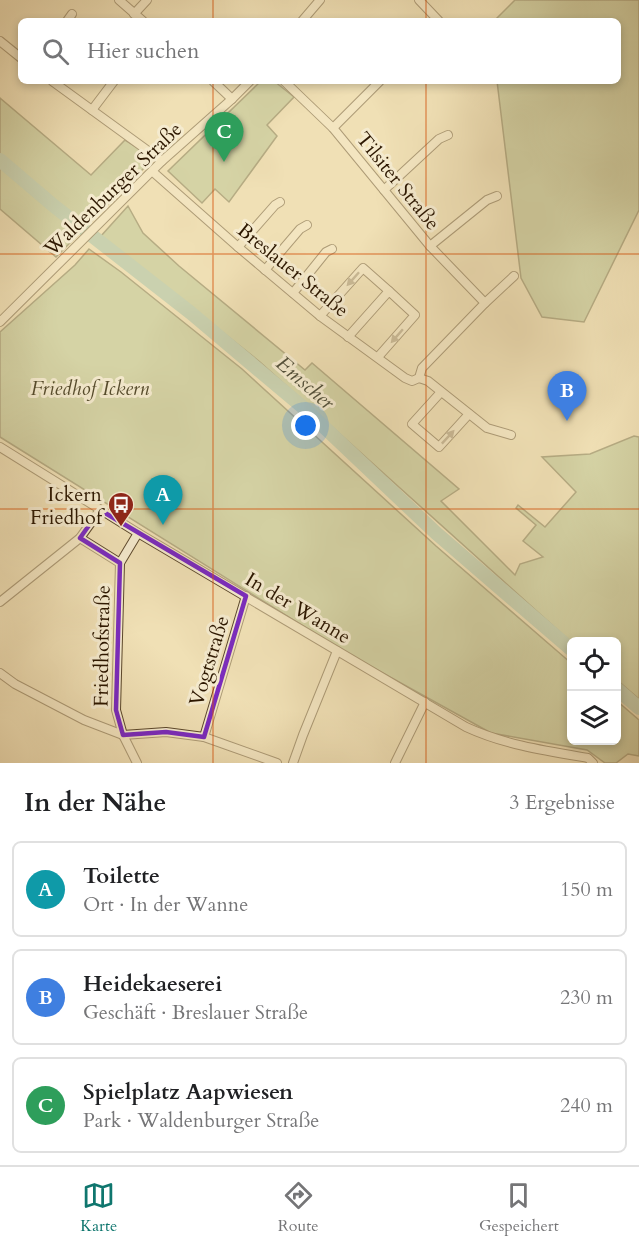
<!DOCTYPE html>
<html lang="de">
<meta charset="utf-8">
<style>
body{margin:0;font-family:Cardo,serif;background:#f2f2f2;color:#202124}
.controls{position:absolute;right:18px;bottom:18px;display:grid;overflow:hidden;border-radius:9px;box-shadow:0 3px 9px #0003}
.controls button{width:54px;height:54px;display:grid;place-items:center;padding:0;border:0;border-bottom:2px solid #e0e0e0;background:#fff;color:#202124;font:30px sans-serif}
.you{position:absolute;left:306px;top:426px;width:21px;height:21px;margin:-15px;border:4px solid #fff;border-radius:50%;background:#1a73e8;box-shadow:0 0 0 9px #1a73e833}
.badge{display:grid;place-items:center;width:39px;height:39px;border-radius:50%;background:#0f766e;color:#fff;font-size:20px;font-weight:700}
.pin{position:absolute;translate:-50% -50px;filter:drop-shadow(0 2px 3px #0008)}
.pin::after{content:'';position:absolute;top:32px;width:21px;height:18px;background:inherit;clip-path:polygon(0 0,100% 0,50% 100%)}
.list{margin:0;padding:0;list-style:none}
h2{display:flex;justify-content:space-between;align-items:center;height:78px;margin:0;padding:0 24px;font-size:26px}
h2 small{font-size:20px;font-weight:400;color:#757577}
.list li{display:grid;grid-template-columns:39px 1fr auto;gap:18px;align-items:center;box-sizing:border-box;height:96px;margin:0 12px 12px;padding:0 12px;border:2px solid #e0e0e0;border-radius:9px}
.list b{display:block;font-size:22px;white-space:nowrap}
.list p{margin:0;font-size:20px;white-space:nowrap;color:#757577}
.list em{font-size:20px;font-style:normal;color:#757577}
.icon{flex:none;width:33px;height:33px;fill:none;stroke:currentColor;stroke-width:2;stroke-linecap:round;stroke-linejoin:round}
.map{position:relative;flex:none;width:639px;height:763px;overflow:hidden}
.search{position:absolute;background:#fff;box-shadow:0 3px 9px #0003;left:18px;right:18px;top:18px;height:66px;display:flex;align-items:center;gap:15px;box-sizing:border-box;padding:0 21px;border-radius:9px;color:#757577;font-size:22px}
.sheet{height:402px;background:#fff}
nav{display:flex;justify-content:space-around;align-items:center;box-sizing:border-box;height:84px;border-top:2px solid #e0e0e0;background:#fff;font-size:16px;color:#757577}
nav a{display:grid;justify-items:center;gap:3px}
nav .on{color:#0f766e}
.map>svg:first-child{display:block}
.green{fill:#b4c392;stroke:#706d49;stroke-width:1.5}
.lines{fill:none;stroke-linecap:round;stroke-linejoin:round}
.river{stroke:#9bbea8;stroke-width:14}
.minor-casing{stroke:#5d492d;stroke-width:10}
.minor{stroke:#f5ebcf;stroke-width:8}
.oneway{fill:#9b8c72}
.marked{fill:none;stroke:#7b2cbf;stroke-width:4.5;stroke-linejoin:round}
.grid{fill:none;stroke:#d5520b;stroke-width:1.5;stroke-opacity:0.55}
.labels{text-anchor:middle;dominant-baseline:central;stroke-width:6;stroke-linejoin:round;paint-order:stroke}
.street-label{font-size:20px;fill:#2c1700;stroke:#f5ebcf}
.park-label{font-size:20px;font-style:italic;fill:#554b2c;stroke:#f5ebcf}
.poi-label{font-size:20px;fill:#2c1700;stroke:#f5ebcf;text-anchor:end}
.water-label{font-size:21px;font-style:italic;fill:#53513b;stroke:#f5ebcf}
</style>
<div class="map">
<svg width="639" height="763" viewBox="0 0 639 763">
<rect width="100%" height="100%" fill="#f0e0b5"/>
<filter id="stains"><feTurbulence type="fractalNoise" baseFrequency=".00333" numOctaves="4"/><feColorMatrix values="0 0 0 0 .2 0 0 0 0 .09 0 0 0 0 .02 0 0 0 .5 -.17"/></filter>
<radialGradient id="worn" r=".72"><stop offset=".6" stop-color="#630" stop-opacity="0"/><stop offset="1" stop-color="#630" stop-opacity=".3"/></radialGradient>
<g class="green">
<polygon points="515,0 639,0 639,210 584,322 542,317 521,278 497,81 618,81 618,21 494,21"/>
<polygon points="261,81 274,81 294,97 267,125 277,136 229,202 215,189 202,203 168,171"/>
<polygon points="0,98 91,175 125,140 154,158 56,257 0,209"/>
<polygon points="128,206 143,233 179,266 305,370 312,363 459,489 441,501 515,575 520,564 543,557 523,541 536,525 516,508 518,505 545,527 576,492 542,457 590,454 634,436 639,437 639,699 617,680 616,642 571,642 260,362 101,236"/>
<polygon points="89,249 121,272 242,369 436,546 571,663 572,740 616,740 617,701 639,720 639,756 628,754 616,763 605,763 587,750 491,733 343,651 0,437 0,332 75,265"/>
</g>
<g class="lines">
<g class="river">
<polyline points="0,160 54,206 191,313 305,409 436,533 572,650"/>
<polyline points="616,688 639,708"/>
</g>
<defs>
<g id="minor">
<polyline points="119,0 143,21"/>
<polyline points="419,0 439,21"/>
<polyline points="134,14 147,0"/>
<polyline points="67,21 72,14"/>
<polyline points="302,21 320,0"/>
<polyline points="0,41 21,58"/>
<polyline points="52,81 162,161"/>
<polyline points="213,81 232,99"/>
<polyline points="284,81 333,128 430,246 485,303 422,368 419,378"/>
<polyline points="92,110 114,81"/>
<polyline points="333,128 380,81"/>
<polyline points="153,172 238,247 320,316 405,378 412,381 419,378 428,381 487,428 511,435"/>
<polyline points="384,190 439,139 448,135"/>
<polyline points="430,246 487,200 497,196"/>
<polyline points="238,247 275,205 280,202"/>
<polyline points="265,270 300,229 307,225"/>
<polyline points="293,293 326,252 332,249"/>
<polyline points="485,303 514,276"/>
<polyline points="320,316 363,268 389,291"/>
<polyline points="0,322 162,161 232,99 250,81"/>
<polyline points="348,337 389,291 415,315 378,357"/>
<polyline points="441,392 412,424 439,447 469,414"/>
<path d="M0,447L138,533L466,727C505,745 546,751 588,758L593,763"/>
<polyline points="80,538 120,563"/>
<polyline points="0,602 80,538 100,510"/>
<polyline points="0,673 15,684 84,720 123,735 166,732 204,737 277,763"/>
<polyline points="204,737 246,596"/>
<polyline points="137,763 123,735 116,710 120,563 138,533"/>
<polyline points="293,763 303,735 337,651"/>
<polyline points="395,763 425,702"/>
</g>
</defs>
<use href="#minor" class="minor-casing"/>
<use href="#minor" class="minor"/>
</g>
<defs><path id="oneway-solid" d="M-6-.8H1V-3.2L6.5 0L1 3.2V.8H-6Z" transform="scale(1.5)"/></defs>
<g class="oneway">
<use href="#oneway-solid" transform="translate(353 279) rotate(132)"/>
<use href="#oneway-solid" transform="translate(397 336) rotate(131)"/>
<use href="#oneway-solid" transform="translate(448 437) rotate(-47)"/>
</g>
<path d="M0 0H639V763H0ZM100,510L246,596L204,737L166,732L123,735L116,710L120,563L80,538Z" fill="#f0e0b5" fill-opacity=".55" fill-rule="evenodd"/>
<path class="marked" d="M100,510L246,596L204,737L166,732L123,735L116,710L120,563L80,538Z"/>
<path class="grid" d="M213,0V21M426,0V21M213,81V763M426,81V763M0,254H639M0,509H639"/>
<defs>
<symbol id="bus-pin" viewBox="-11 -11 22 30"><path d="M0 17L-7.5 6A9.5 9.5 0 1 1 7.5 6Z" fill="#8f2418" stroke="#f5ebcf"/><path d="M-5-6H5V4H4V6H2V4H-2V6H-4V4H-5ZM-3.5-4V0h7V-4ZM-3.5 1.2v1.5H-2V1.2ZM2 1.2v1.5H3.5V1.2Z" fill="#fff"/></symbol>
</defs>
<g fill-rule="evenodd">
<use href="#bus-pin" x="106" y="490" width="30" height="40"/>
</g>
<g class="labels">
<g class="street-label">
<text transform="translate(398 181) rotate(51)">Tilsiter Straße</text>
<text transform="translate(113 189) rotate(-44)">Waldenburger Straße</text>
<text transform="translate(293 270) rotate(39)">Breslauer Straße</text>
<text transform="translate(298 608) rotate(31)">In der Wanne</text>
<text transform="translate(102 646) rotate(-89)">Friedhofstraße</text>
<text transform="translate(209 661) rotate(-73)">Vogtstraße</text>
</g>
<g class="park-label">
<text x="90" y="388">Friedhof Ickern</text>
</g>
<g class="poi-label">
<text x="102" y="494">Ickern<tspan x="102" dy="23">Friedhof</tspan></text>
</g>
<g class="water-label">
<text transform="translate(305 383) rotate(41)">Emscher</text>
</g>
</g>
<rect width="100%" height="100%" filter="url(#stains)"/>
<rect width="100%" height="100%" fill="url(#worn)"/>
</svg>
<div class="controls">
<button><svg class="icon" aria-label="locate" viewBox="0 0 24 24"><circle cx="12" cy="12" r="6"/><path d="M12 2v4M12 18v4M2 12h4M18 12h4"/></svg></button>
<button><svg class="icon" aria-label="layers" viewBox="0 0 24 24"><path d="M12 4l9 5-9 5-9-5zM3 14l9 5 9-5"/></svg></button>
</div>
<div class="you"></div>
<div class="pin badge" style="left:163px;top:525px;background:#0f9aa8">A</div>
<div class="pin badge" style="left:567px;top:421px;background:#3f7fe0">B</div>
<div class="pin badge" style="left:224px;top:162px;background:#2e9e5b">C</div>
<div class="search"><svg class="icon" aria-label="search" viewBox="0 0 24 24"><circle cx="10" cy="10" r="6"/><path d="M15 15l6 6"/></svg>Hier suchen</div>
</div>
<section class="sheet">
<h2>In der Nähe<small>3 Ergebnisse</small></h2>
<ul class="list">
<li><span class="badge" style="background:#0f9aa8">A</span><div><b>Toilette</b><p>Ort · In der Wanne</p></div><em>150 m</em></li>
<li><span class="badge" style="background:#3f7fe0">B</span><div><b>Heidekaeserei</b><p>Geschäft · Breslauer Straße</p></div><em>230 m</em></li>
<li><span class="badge" style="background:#2e9e5b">C</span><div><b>Spielplatz Aapwiesen</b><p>Park · Waldenburger Straße</p></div><em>240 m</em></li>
</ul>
</section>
<nav>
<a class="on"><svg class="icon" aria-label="map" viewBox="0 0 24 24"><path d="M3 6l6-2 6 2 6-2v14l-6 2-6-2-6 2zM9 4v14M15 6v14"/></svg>Karte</a>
<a><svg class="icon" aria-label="directions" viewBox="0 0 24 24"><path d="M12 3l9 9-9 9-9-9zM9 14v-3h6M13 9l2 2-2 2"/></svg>Route</a>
<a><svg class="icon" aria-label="saved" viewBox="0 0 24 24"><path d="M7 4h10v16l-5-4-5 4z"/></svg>Gespeichert</a>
</nav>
